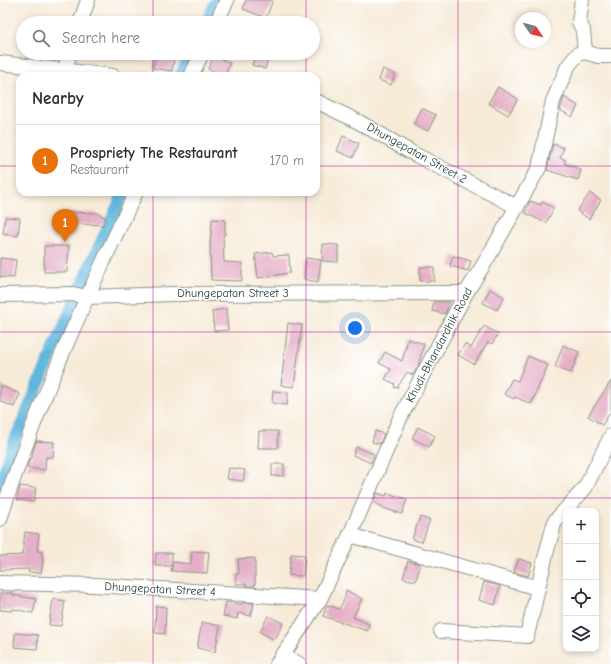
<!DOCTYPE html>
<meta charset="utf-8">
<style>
body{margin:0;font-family:"Comic Neue",sans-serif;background:#f2f2f3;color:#2b2b33}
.controls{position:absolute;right:12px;bottom:12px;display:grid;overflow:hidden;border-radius:8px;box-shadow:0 2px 6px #0003}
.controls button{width:36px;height:36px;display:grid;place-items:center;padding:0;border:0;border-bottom:1px solid #e1e1e2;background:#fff;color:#2b2b33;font:20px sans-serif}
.compass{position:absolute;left:515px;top:12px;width:36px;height:36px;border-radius:50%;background:#fff;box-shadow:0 2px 6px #0003;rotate:125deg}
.you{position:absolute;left:355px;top:328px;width:14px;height:14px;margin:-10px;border:3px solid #fff;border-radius:50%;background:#1a73e8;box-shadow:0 0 0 6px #1a73e833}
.badge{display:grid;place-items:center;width:26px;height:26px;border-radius:50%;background:#b5179e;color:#fff;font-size:13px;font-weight:700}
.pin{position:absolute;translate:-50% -33px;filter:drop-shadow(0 1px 2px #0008)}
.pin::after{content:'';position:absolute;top:21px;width:14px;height:12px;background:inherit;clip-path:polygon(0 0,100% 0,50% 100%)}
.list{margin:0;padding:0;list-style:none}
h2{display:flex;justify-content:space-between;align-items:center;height:52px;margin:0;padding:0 16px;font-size:17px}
h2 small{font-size:13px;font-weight:400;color:#7c7c81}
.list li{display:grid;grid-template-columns:26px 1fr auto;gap:12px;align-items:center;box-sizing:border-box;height:72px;padding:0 16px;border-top:1px solid #e1e1e2}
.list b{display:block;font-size:15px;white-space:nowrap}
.list p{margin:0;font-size:13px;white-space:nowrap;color:#7c7c81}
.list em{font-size:13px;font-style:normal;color:#7c7c81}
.icon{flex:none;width:22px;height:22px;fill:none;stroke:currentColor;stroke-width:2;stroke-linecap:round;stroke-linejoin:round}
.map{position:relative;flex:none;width:611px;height:664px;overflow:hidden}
.search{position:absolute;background:#fff;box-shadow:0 2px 6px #0003;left:16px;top:16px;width:304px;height:44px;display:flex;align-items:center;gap:10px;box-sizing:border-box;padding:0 14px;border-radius:22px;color:#7c7c81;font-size:15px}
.panel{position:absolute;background:#fff;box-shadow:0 2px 6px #0003;left:16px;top:72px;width:304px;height:124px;border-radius:12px}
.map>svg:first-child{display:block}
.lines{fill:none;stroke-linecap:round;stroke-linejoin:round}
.canal{stroke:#61b6dd;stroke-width:12}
.building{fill:#e5b0c7}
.street-casing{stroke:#8b9486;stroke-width:16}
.street{stroke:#fff;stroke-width:14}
.grid{fill:none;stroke:#b5179e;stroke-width:1;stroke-opacity:0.55}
.labels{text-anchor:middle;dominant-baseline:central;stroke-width:3;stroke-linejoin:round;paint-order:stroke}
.street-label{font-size:12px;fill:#1f3d34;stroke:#fff}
</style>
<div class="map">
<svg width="611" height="664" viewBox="0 0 611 664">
<rect width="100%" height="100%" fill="#fff"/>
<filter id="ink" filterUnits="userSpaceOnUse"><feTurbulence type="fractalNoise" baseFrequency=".025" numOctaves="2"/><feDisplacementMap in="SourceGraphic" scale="8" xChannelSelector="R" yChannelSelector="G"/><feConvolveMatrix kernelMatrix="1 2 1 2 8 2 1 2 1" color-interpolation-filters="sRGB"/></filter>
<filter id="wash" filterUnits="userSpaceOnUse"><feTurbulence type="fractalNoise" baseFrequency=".012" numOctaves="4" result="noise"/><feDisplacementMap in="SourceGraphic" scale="16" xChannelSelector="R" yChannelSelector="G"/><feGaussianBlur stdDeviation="0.9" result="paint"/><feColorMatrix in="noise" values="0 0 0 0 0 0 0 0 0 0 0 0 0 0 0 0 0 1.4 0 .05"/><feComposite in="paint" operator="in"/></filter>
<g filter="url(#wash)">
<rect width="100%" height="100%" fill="#f7ebd8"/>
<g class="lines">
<g class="canal">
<polyline points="206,23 217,0"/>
<polyline points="180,76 191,53"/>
<polyline points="79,290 124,192"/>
<polyline points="0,485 16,437 75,300"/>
</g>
</g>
<g id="blocks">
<g class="building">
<polygon points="246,0 273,0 266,18 243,9"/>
<polygon points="156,53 170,53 168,58 174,59 172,71 153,68"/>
<polygon points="256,53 270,53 265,69 252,65"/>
<polygon points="214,56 230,63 225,76 208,69"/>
<polygon points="383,69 395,74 391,85 379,80"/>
<polygon points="498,87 518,99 508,115 488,103"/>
<polygon points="564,97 578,106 572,117 560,110"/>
<polygon points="422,108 436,115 428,131 414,124"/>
<polygon points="343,136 359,143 353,158 337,151"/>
<polygon points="553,144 564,148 560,158 566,160 564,163 581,170 578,180 547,170"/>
<polygon points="590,193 601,200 589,219 577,211"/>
<polygon points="530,201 541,205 542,202 554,208 546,223 525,213"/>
<polygon points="62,212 97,213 106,218 103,225 61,223"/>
<polygon points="5,217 20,218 18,236 3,234"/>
<polygon points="212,219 225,220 225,235 223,235 224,262 242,263 242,281 211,280 210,245"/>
<polygon points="323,244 338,245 338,262 322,261"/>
<polygon points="44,246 69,246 67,272 44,272"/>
<polygon points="272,252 273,256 289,255 290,273 258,278 255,254"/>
<polygon points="453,256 471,261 468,271 450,266"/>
<polygon points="0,258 16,260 14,278 0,277"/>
<polygon points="306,258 321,260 318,282 304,279"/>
<rect x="420" y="267" width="14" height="14"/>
<polygon points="490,289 504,297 497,310 483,303"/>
<polygon points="434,302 450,302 445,314 432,311"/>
<polygon points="226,309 228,330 214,331 212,311"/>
<polygon points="288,323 302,325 294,387 281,385"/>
<polygon points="484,326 498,334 492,344 488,342 474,364 458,355 465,344 471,348"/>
<polygon points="408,339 424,344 418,366 413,375 407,372 397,388 394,387 395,384 385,379 391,369 379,363 385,352 402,361"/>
<polygon points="563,345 579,352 571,373 555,367"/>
<polygon points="528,356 548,365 531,404 515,397 514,399 504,394 512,379 518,381"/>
<polygon points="611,381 611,411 602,425 588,416"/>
<polygon points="0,385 20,394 14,407 0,401"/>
<polygon points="273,391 288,392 287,405 272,403"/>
<polygon points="418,427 435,436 429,447 412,438"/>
<polygon points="259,431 278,431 278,448 258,448"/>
<polygon points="375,431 384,434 380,444 372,442"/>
<polygon points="36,441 54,442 53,457 46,457 45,470 27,468 30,458 32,458 33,451"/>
<polygon points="356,447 374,454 371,463 353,455"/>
<rect x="272" y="464" width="12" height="12"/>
<polygon points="229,468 245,470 243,481 227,479"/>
<polygon points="20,486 36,488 34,502 17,500"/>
<polygon points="377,493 386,496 387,493 407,499 402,514 383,508 383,507 373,502"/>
<polygon points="420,517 430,520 422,542 412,539"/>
<polygon points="25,532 39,534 37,551 42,552 42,559 43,559 41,573 28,572 29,569 0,570 0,556 22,555"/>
<polygon points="192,551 209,552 207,573 171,571 173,562 191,564"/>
<polygon points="156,553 172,553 172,566 155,566"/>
<polygon points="291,554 305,555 303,576 289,575"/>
<polygon points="255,558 255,586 246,586 246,584 236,584 236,574 239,574 238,559"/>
<polygon points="519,559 532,563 528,576 514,572"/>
<polygon points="408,561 420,564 416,581 403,578"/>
<polygon points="484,582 500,586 495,605 479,600"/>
<polygon points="346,590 362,599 353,617 369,624 367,631 323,616 327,605 339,609 345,598"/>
<polygon points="0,593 13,593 13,595 36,599 33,613 13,609 12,611 0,610"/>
<polygon points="53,599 65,601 61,626 49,625"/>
<polygon points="226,602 242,604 242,603 254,603 251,616 238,613 237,619 223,616"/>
<polygon points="156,606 166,607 165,634 155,633"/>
<polygon points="268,616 283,623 275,640 260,632"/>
<polygon points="202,622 220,626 215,652 197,648"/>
<polygon points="15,633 38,635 37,649 14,647"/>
</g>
</g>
</g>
<g filter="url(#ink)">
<use href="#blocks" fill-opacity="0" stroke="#8b9486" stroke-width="1"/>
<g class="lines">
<defs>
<g id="street">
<polyline points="582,0 579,22 583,30 585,52"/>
<polyline points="80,23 88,0"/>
<polyline points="216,23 227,0"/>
<polyline points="0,63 113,76"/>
<polyline points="64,71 70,53"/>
<polyline points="191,76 202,53"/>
<polyline points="316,101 359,122 414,154 517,207"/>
<polyline points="0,295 73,294 87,297 172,294 466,293"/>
<path d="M0,519C36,407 85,299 136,192"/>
<polyline points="350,535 538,588"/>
<polyline points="0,583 95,585 320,599"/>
<polyline points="441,631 527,636 546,554 555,521 585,488 611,436"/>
<polyline points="282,655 299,664"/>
<polyline points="277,664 320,599 350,535 400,418 466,293 487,259 539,168 553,101 568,66 578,54 585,52 598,56 611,56"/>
</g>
</defs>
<use href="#street" class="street-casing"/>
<use href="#street" class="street"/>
</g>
</g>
<path class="grid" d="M153,0V23M306,0V23M458,0V664M153,53V76M306,53V76M0,166H20M316,166H611M153,192V664M306,192V664M0,332H611M0,498H611"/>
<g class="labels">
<g class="street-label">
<text transform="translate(417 153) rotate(29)">Dhungepatan Street 2</text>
<text x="233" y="293">Dhungepatan Street 3</text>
<text transform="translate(439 345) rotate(-62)">Khudi-Bhandardhik Road</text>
<text transform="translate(160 589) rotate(3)">Dhungepatan Street 4</text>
</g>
</g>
</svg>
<div class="controls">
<button>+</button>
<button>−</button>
<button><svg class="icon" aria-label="locate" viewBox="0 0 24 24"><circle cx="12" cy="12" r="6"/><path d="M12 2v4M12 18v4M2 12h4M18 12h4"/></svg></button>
<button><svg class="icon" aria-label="layers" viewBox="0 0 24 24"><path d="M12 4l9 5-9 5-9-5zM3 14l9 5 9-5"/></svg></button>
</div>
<svg class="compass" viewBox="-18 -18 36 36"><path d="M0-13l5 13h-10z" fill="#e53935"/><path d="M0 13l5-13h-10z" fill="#7c7c81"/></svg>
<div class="you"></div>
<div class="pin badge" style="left:65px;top:242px;background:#e8710a">1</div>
<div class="search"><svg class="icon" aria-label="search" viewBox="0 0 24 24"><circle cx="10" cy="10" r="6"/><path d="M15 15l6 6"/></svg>Search here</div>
<section class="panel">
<h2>Nearby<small></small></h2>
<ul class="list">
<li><span class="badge" style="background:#e8710a">1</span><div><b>Prospriety The Restaurant</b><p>Restaurant</p></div><em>170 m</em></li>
</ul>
</section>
</div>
